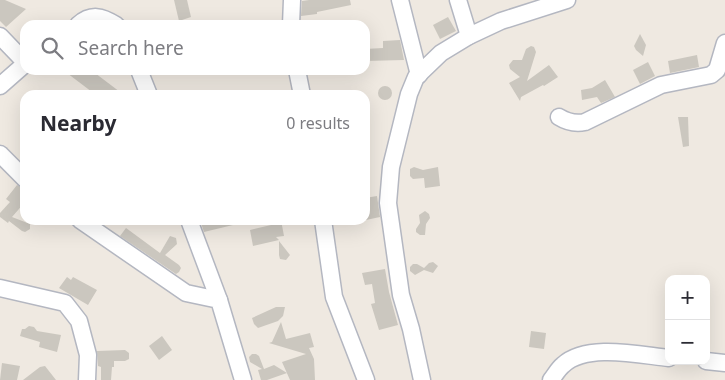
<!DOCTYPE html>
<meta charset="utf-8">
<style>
body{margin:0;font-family:"Noto Sans",sans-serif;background:#f7f7f7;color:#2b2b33}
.controls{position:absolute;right:15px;bottom:15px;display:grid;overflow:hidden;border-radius:10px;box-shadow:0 5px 20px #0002}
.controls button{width:45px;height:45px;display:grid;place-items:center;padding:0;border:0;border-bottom:1px solid #e1e1e2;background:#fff;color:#2b2b33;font:25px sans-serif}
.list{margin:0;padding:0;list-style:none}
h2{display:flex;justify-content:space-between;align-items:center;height:65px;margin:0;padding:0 20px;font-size:21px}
h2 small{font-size:16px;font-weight:400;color:#7c7c81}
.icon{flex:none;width:28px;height:28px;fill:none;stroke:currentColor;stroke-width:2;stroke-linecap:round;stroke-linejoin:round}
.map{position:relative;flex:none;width:725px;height:380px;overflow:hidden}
.search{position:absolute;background:#fff;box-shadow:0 5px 20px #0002;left:20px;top:20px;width:350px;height:55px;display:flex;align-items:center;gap:12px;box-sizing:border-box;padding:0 18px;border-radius:15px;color:#7c7c81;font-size:19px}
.panel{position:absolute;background:#fff;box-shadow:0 5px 20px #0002;left:20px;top:90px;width:350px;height:135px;border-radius:15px}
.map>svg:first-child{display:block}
.building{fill:#cbc7bf}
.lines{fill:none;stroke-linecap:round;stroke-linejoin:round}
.minor-casing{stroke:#b4b7c1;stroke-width:19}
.minor{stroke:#fff;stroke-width:16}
</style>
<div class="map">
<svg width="725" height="380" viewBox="0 0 725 380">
<rect width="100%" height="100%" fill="#efe9e1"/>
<g class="building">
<polygon points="0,0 5,0 26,9 6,27 0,21"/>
<polygon points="174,0 187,0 191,17 179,21"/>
<polygon points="309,0 350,0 351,5 317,12 317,14 301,16 302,1"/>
<polygon points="448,17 456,31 440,39 433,25"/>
<polygon points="640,34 646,45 643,56 636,50 634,46"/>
<polygon points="400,40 404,60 365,61 365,49 383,48 383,41"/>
<polygon points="531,46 534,47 536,52 527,81 549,65 558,77 544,86 543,85 521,97 520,101 509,83 520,77 510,69 509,65 513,60 522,60 526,49"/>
<polygon points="697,55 699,67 670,73 668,61"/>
<polygon points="648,62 655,76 640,84 633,70"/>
<polygon points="63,70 91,70 124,95 96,95"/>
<polygon points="605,80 615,97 601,103 597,97 582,100 581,90 592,88"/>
<circle cx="385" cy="93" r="7"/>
<polygon points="678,117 688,117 689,146 683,147"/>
<polygon points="414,167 423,170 438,167 440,186 425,188 424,178 413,179 410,176 410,169"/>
<polygon points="17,185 25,189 25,202 12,217 30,224 30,229 25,232 22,231 9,221 8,223 0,217 0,213 10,202 6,199"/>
<polygon points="377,196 380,217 366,220 365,198"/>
<polygon points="425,211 429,214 430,218 426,224 425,235 420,235 416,232 416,229 420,223 419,215"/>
<polygon points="200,220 232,220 233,225 204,232"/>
<polygon points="270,220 281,220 284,236 276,237 279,240 253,246 250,230 271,225"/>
<polygon points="126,228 160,253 170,236 176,238 177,244 165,255 179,265 181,268 179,272 176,274 120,236"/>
<polygon points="279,241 290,255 286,260 280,259 279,255"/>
<polygon points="433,262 438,266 433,273 424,270 415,275 410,271 410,267 413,264 417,264 424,268 429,263"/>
<polygon points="385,269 389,292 398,325 379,330 371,304 375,303 372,284 365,285 362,273"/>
<polygon points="67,277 71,280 73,277 97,290 88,305 59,288"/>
<polygon points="276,307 285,307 283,316 278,321 258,328 254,324 252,318"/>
<polygon points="281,322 286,339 310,333 314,347 309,348 314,359 315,380 290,380 282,362 306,354 269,343 272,342"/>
<polygon points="29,326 34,327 37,331 61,335 57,352 39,347 40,342 20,336 22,329 25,329"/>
<polygon points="531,331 546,333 544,349 529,347"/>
<polygon points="162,336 172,350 159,360 149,346"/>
<polygon points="125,350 129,353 129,359 125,361 114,361 114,367 112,367 111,380 101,380 101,367 98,366 97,351"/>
<polygon points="252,354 256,354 259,356 264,369 274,365 287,373 267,380 261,380 258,370 262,369 250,362 249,357"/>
<polygon points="2,363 20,366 17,380 0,380"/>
<polygon points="45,366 56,380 23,380 40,367"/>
</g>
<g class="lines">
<defs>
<g id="minor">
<polyline points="400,0 419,75"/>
<polyline points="458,0 469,36"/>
<path d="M78,25C91,13 102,16 116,25"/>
<polyline points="291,25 292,0"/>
<polyline points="0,36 25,62"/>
<polyline points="139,70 149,95"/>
<polyline points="297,70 302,95"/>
<polyline points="0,86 25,64"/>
<path d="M559,117C567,122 575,124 585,122L661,85L711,75L717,70L725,43"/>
<polyline points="0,154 25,179"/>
<polyline points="80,220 186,293 219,300 243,380"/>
<polyline points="189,220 219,300"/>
<polyline points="323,220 334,297 366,380"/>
<polyline points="0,288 65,303 79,321 88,355 87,380"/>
<polyline points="706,361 725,363"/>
<polyline points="422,380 411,329 401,295 388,203 391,167 409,94 416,77 441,53 469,36 501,21 567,0"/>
<path d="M551,380C555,375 558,369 563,365C587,343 639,355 669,358"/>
</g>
</defs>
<use href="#minor" class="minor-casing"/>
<use href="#minor" class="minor"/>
</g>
</svg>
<div class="controls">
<button>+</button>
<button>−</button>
</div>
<div class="search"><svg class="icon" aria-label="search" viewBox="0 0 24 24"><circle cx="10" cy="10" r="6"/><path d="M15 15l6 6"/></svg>Search here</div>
<section class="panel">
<h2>Nearby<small>0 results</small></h2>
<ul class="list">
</ul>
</section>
</div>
